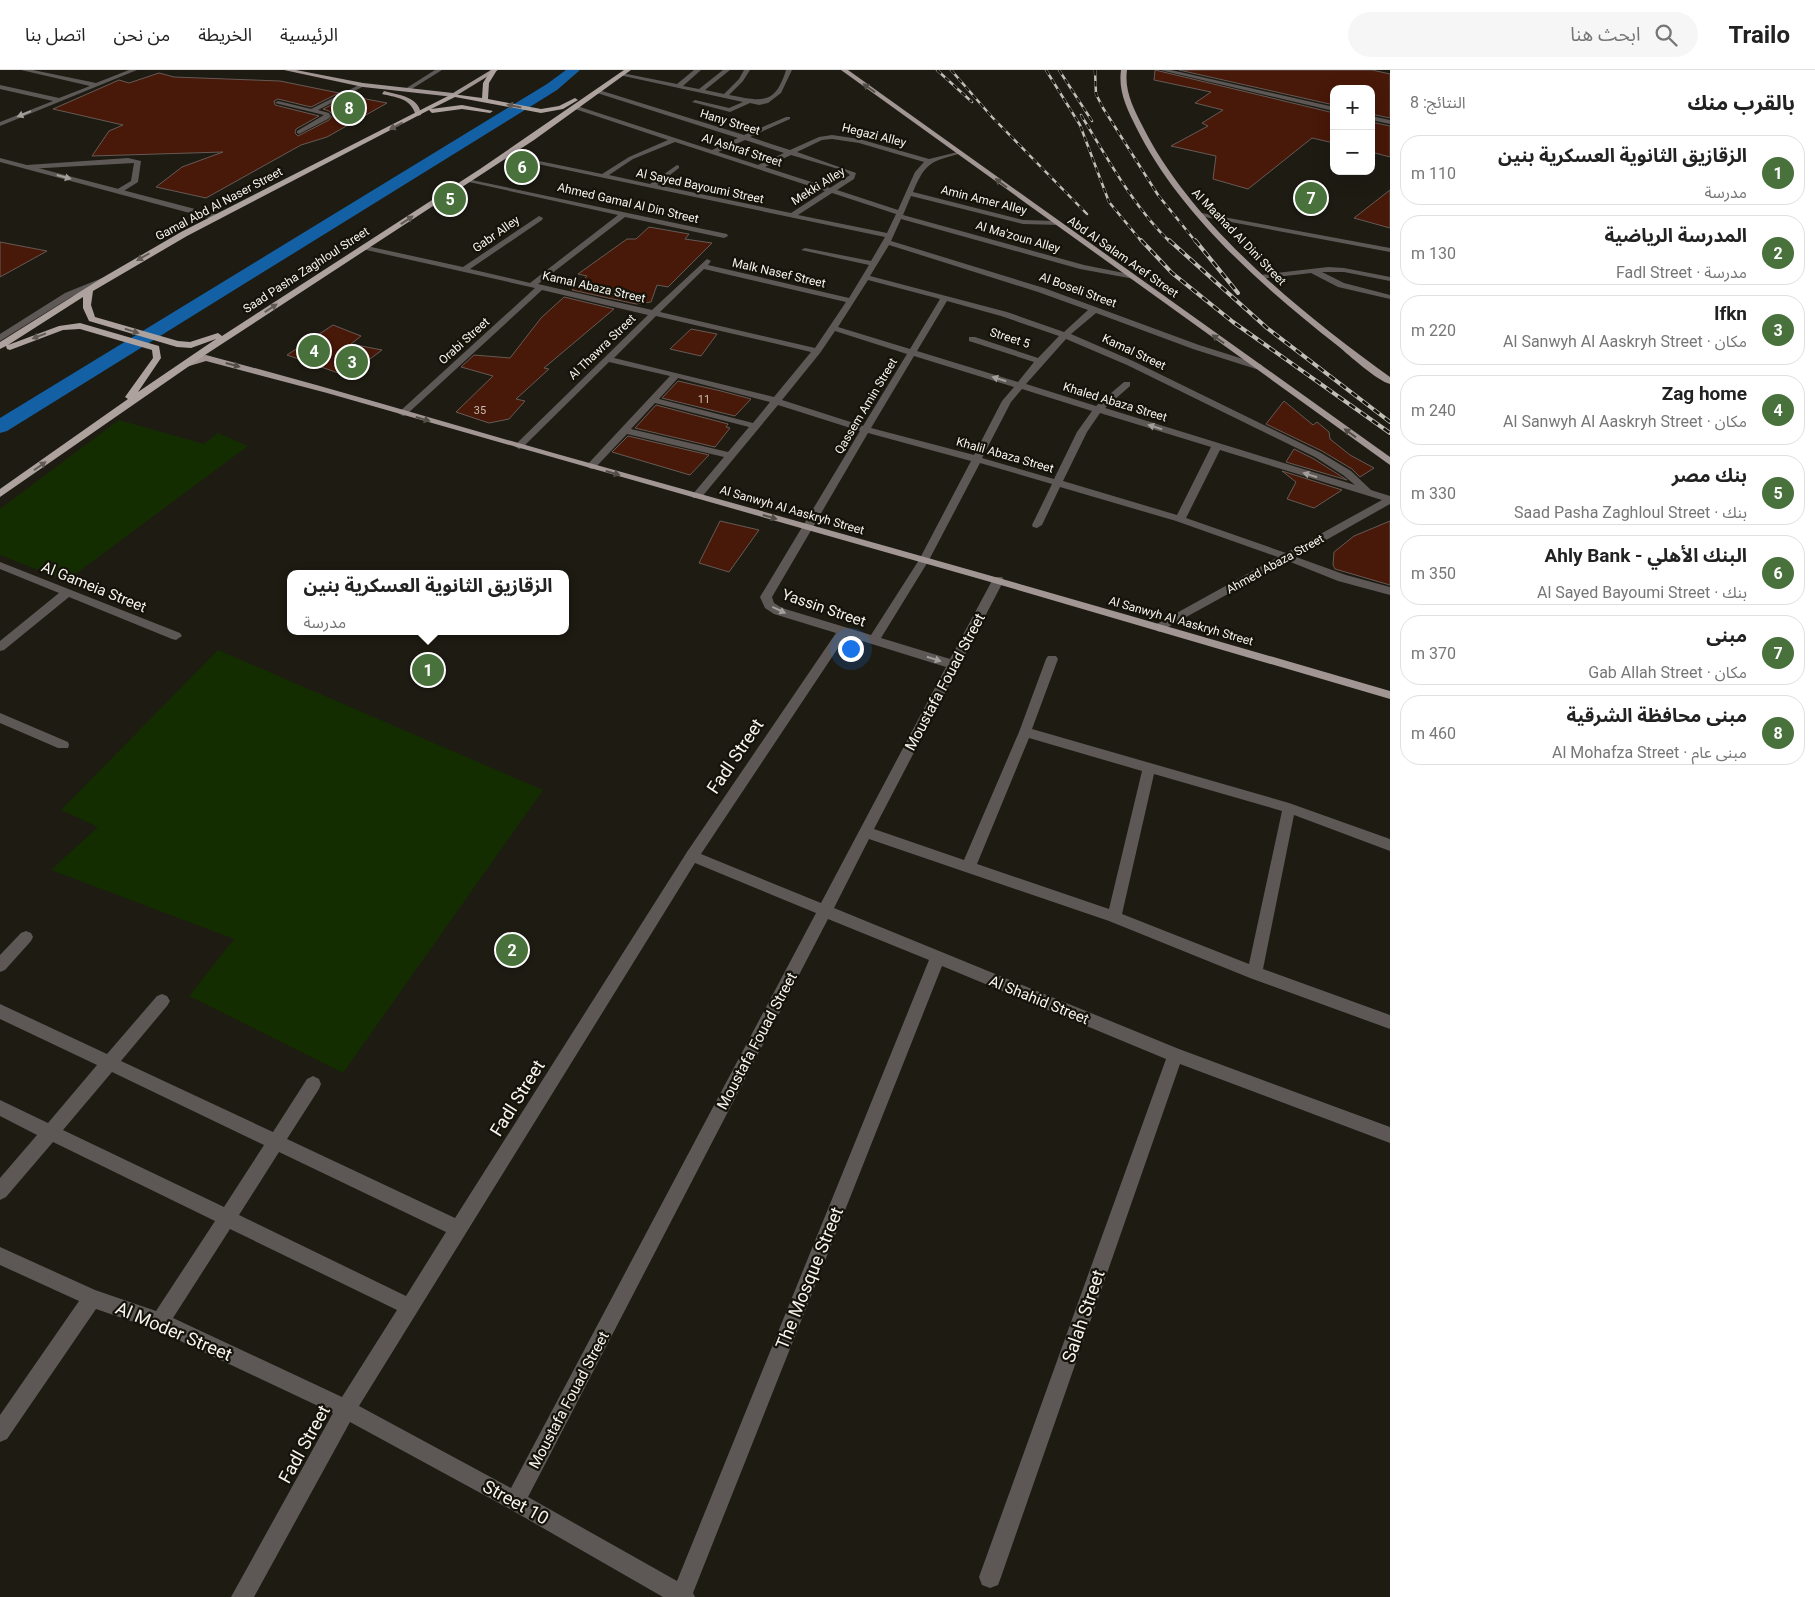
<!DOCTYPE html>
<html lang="ar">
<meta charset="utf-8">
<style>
body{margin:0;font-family:Roboto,"Noto Sans Arabic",sans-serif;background:#f6f6f6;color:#222;direction:rtl}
.controls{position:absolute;right:15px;top:15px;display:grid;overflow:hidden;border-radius:10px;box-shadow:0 5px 20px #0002}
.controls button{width:45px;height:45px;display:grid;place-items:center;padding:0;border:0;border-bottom:1px solid #e0e0e0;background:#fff;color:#222;font:25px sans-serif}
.you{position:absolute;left:850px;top:578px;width:18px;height:18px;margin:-12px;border:4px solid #fff;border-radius:50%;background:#1a73e8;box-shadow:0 0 0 8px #1a73e833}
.badge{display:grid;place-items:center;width:32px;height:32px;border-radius:50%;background:#48713b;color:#fff;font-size:16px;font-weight:700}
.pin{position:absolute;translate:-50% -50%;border:2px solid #fff;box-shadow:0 1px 5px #0006}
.popup{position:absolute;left:287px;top:500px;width:282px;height:65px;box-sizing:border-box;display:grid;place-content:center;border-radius:10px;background:#fff;filter:drop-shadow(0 1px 4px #0005);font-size:16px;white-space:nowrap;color:#767676}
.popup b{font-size:19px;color:#222}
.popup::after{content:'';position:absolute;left:50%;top:100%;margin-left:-10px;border:10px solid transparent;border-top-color:#fff}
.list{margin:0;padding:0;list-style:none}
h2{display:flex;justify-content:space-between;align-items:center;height:65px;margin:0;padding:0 20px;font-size:21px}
h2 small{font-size:16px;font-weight:400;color:#767676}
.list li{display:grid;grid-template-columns:32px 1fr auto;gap:15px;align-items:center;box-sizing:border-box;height:70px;margin:0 10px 10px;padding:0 10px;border:1px solid #e0e0e0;border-radius:20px}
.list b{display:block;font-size:19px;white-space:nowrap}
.list p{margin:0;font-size:16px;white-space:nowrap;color:#767676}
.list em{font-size:16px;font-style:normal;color:#767676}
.icon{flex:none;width:28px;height:28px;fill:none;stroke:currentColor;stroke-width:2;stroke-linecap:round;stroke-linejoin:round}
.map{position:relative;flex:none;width:1390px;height:1527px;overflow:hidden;direction:ltr}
header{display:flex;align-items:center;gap:30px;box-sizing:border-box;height:70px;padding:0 25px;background:#fff;border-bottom:1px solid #e0e0e0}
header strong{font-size:24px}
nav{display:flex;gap:28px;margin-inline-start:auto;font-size:18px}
.search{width:350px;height:45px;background:#f6f6f6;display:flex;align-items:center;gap:12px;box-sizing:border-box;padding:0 18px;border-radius:28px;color:#767676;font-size:19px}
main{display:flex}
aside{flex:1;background:#fff}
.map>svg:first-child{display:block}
.green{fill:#142d00}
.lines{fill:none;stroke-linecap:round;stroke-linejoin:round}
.canal{fill:#1460a4;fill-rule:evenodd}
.building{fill:#481808;stroke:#665a56}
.service{fill:#5d5856;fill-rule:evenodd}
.minor{fill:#5d5856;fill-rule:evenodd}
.primary{fill:#a19693;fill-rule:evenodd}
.trunk{fill:#aea29f;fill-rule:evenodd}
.rail-far1-casing{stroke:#c0beb7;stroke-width:2.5}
.rail-casing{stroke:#c0beb7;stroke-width:4}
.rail-far1{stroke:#141209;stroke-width:2;stroke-dasharray:5.5;stroke-linecap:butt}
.rail{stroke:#141209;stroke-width:2.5;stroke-dasharray:7;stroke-linecap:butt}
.oneway{fill:#534d47}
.oneway2{fill:#615a54}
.oneway3{fill:#a29e9a}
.labels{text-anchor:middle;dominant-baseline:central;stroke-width:4.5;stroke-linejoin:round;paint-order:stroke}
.far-number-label{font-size:11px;fill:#cabdb4}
.far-street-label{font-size:12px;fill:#f6f4ee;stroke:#141209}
.street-label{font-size:15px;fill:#f6f4ee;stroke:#141209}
.near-street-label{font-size:18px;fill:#f6f4ee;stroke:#141209}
</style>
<header>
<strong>Trailo</strong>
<div class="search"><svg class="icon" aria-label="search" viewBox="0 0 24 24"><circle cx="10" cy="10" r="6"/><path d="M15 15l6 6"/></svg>ابحث هنا</div>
<nav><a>الرئيسية</a><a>الخريطة</a><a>من نحن</a><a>اتصل بنا</a></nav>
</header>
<main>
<aside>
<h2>بالقرب منك<small>النتائج: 8</small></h2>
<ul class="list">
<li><span class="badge">1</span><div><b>الزقازيق الثانوية العسكرية بنين</b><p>مدرسة</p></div><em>110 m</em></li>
<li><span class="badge">2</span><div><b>المدرسة الرياضية</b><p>مدرسة · Fadl Street</p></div><em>130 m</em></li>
<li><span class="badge">3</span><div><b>lfkn</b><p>مكان · Al Sanwyh Al Aaskryh Street</p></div><em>220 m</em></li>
<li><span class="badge">4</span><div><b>Zag home</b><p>مكان · Al Sanwyh Al Aaskryh Street</p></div><em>240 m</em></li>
<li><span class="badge">5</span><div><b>بنك مصر</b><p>بنك · Saad Pasha Zaghloul Street</p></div><em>330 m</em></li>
<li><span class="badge">6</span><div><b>البنك الأهلي - Ahly Bank</b><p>بنك · Al Sayed Bayoumi Street</p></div><em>350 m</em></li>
<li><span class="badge">7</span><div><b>مبنى</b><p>مكان · Gab Allah Street</p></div><em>370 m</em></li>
<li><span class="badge">8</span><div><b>مبنى محافظة الشرقية</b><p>مبنى عام · Al Mohafza Street</p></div><em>460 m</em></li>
</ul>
</aside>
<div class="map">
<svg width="1390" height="1527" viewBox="0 0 1390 1527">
<rect width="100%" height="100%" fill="#1d1b12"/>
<g class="green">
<polygon points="119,350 204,374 218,363 248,376 66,511 0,485 0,439"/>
<polygon points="218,580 543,720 343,1003 189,926 234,869 51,800 98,757 61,740"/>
</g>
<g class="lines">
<polygon class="canal" points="566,0 580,0 557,20 7,361 0,363 0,348 547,14"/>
</g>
<g class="building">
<polygon points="1155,0 1334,43 1334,73 1312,68 1248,119 1213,109 1216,86 1171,76 1208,56 1202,53 1223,40 1195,33 1211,22 1154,10"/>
<polygon points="1179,0 1372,0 1390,4 1390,48 1371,44 1371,19 1334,19 1334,35"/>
<polygon points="159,3 174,7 280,11 339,23 311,37 278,29 274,31 275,35 319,46 296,59 295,63 298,66 329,50 333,45 329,41 323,39 350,26 387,33 327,67 301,75 206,128 156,117 182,97 223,82 92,86 109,61 123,55 53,39 119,10 129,13"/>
<polygon points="1371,52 1390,56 1390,87 1371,82"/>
<polygon points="1390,120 1390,158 1354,148"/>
<polygon points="649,157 689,164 685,169 712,173 668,217 657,215 651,232 636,234 572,220 587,206 578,204 627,169 636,169"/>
<polygon points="0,172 47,181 0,207"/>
<polygon points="564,227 614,239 544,298 549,299 516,329 525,331 509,349 489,353 456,342 493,306 461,297 474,285 510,288 541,248"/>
<polygon points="333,255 361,266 351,274 382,280 347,306 287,285"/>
<polygon points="691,259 717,264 701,286 670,279"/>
<polygon points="678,311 721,321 751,329 735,346 662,328"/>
<polygon points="1284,331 1313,355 1317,352 1329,362 1330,369 1350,385 1374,398 1360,407 1352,399 1322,381 1266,354"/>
<polygon points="656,335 728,354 726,357 730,358 715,377 635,358"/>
<polygon points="628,366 709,385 690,405 612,382"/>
<polygon points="1294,379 1314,389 1347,410 1286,392"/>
<polygon points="1282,401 1342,420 1314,438 1287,429 1296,412"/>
<polygon points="720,451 759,460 729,502 699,493"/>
<polygon points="1390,451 1390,515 1335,499 1333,495 1334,482 1354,466"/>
</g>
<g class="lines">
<g class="service">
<polygon points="435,0 442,0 410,20 405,19"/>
<polygon points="1160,0 1171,0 1334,37 1334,41"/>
<polygon points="361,14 366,15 318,40 329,43 331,46 328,49 299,64 297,63 297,61 324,45 275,33 278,31 311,39"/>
<polygon points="1371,46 1390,50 1390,54 1371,50"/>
<polygon points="128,88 141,91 138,112 119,124 115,122 116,120 131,111 134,93 27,99 24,97 27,95"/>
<polygon points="1328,197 1344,198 1390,207 1390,211 1344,202 1322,202 1344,213 1390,225 1390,229 1338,217 1311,203 1260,209 1256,207 1260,205"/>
<polygon points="102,208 109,210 71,227 0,271 0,264 65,223"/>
</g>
<g class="minor">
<polygon points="21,0 33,0 96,13 129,0 137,0 0,56 0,52 53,31 0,19 0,15 59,28 90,16"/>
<path d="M694,0H701L683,16L699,19L723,0H730L705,20L724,24L739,9L744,0H750L743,11L729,25C761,31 775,36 786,0H792L781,23L768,33L759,35L750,33L730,42L692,32L695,30L729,38L743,32L619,5L622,3L677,14Z"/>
<path d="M599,20L744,65L786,47H790V49L750,67L790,80L819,67L832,65L859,69L929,89L962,81V83C931,92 926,91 913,122L1023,150L1056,151L1060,153L1059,155L1023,154L911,126L903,145L1084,195L1134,205V209L1080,199L901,149L891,171L1044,218L1199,275L1262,295V299H1256L1193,279L1096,243L1071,264L1133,291L1321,383L1351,401L1371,420L1390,426V434L1296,487L1346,505L1390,517V525L1338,511L1288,491L1159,562L1153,558L1155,555L1278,487L1176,451L1060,417L1042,455L1037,458L1033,457L1032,455L1052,414L980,393L929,490L881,568L950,589L994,507H1002L1004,510L874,759L964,790L1019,662L1046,589L1048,586H1056L1058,589L1032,659L1289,733L1390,769V781L1294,745L1263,899L1390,945V959L1250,908L1109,851L869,769L834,838L1179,979L1390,1057V1073L1180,994L1001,1507L998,1515L990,1518L982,1515L979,1507L1166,989L942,896L693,1523L695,1527H663L508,1438L350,1352L254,1527H231L333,1343L157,1260L96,1239L7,1369L0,1372V1345L79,1231L0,1195V1177L95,1220L156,1241L215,1151L53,1072L6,1127L0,1130V1108L37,1065L0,1046V1030L48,1053L97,995L0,949V934L107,984L157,926L162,924L167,926L170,931L167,936L121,991L273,1062L307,1009L313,1006L319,1009L321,1014L319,1019L287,1069L455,1148L687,782L836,563L774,544L765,538L760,527L860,361L778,335L701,428H693L692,426L693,424L724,387L627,364L595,398L591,399L586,396L670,306L609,292L522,378L519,379L514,376L648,245L542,220L406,345L403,346L398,343L535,218L362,179V175L463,197L539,146L543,148L542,150L470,199L530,213L618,145L469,112L467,111V109L727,164L728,166L724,168L625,147L538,214L652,240L707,189L711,191L708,195L849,228L869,195L801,180L805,178L871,191L885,167L504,87V85L506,84L602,104L629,87L668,70L575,39V37L577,36L712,80L738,68L597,23ZM832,69L859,73L924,92L915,102L898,140L837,120L854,109L856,103L797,82L822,70ZM745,70L784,83L758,95L718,82ZM675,72L825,121L791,143L657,115L679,98V96L677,95L650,114L609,105L633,89ZM791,85L845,101L850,105L830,118L765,97ZM832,123L896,144L887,163L798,145ZM889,175L1038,222L1088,240L1064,262L1007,242L870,206ZM704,199L846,232L815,278L660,242ZM868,210L940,229L910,279L838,257ZM947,231L1001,246L1059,266L1038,288L975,267H969V271L1034,292L1018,312L917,281ZM656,246L811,282L774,327L614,288ZM835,261L907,284L863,356L782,330L820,283ZM1066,269L1127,295L1315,387L1343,405L1355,415L1105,338L1130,316V312H1124L1096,336L1026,314ZM914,286L1014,317L1002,331L974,385L871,358ZM678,308L770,332L753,353L659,329ZM1022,319L1092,341L1077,362L1054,409L982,388L1011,332ZM655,333L749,357L728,382L631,359ZM1100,343L1211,377L1177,445L1063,411L1087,362ZM868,363L971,391L919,490L871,565L782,538L774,533L772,527ZM1220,380L1382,430L1286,483L1186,448ZM846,566L946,597L821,833L701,784ZM1029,668L1142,701L1109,839L977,794ZM1154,704L1282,741L1249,894L1122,844ZM695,793L816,843L511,1418L359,1336ZM828,849L929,890L677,1511L528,1427ZM112,1002L264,1075L224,1137L63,1060ZM279,1082L446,1162L406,1226L239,1145ZM230,1159L397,1240L342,1327L173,1248Z"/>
<polygon points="0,88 218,145 219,147 212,149 0,92"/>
<polygon points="1196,142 1390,178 1390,182 1199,146 1195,144"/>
<polygon points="0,492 180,563 182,566 176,570 172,569 69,527 4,580 0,581 0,571 59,523 0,499"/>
<polygon points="0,643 68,672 69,675 68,678 58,678 0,653"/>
<polygon points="26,861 31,863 33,867 31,871 5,900 0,902 0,885 21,863"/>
</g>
<g class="primary">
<polygon points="284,0 296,0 363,13 453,23 491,0 498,0 454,27 363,17"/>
<polygon points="841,0 848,0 1390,387 1390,395"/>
<path d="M1121,0H1127C1124,21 1134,39 1143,57C1192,155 1302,244 1390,307V314C1376,310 1350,286 1338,276C1263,217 1179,144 1136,57C1127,39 1118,21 1121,0Z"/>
<path d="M384,21C399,25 420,27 421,45L416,46C411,28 398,28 382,24Z"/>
<path d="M206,285C324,316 440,351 557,384C835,461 1113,540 1390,621V629L994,513L327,323L206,291L186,297L182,294L196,287Z"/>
</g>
<path class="trunk" d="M491,0H497L489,13L488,29L541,39L559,36L575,28L578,30L563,39L541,43L455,27L431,39L462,35L493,41L490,43L462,39L432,43L429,40L187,166L93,221L91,235L95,247L178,271L190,272L218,263L222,266L480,99L624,0H631L534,70L208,283L0,427V419L128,329L125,327L153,288L152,280L80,259L63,260L10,280L7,279L6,276L0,279V272L102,208L181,162L452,24L482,28L483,13ZM83,227V238L89,251L177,277L191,278L216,269L138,322L161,288L159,276L80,253L59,256L8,275Z"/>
<defs>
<g id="rail-far1">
<polyline points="937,0 972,32"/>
<polyline points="951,0 992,47 1087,144"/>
<polyline points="1046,0 1080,55 1109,132 1142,172"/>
<polyline points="1059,0 1092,51"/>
<polyline points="1095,0 1096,24 1103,38 1158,125 1196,172"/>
<path d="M1081,45C1108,89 1133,136 1170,172"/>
</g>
<g id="rail">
<polyline points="1141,170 1172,203 1233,252 1390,363"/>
<polyline points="1169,170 1267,258 1390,352"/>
<polyline points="1195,170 1238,223"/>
</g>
</defs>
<use href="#rail-far1" class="rail-far1-casing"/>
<use href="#rail" class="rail-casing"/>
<use href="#rail-far1" class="rail-far1"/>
<use href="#rail" class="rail"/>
</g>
<defs><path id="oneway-solid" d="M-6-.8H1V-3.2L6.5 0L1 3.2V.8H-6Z" transform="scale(1.25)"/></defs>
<g class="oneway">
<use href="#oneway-solid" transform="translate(869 18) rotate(-145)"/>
<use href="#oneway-solid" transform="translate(1001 113) rotate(-143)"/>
<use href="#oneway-solid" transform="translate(1218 269) rotate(-145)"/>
<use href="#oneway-solid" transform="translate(233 295) rotate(15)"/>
<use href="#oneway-solid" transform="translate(423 349) rotate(16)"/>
<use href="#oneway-solid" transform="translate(1350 363) rotate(-144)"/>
<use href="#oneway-solid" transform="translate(613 403) rotate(16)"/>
<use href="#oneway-solid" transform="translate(770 447) rotate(16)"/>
</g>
<g class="oneway2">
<use href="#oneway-solid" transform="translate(514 36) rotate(-169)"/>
<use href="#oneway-solid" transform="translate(396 56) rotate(153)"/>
<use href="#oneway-solid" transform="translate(407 150) rotate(-33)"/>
<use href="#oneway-solid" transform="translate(143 187) rotate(150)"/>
<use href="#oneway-solid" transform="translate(271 238) rotate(-33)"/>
<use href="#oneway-solid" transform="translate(132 261) rotate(17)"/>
<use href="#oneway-solid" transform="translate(39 266) rotate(159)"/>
<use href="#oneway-solid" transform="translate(40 396) rotate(-35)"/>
</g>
<g class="oneway3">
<use href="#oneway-solid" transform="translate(24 44) rotate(158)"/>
<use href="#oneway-solid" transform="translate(64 107) rotate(15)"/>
<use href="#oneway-solid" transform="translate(999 309) rotate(-163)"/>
<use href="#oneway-solid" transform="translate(1155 357) rotate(-163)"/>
<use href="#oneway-solid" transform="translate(1310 405) rotate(-163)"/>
<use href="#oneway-solid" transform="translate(779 540) rotate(25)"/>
<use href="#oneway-solid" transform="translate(934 589) rotate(17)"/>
</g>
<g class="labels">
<g class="far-number-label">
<text x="704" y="329">11</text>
<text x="480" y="340">35</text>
</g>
<g class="far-street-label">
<text transform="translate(730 52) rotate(17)">Hany Street</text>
<text transform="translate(874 65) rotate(14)">Hegazi Alley</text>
<text transform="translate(742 80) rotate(18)">Al Ashraf Street</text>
<text transform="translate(700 116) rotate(12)">Al Sayed Bayoumi Street</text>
<text transform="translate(818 116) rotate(-32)">Mekki Alley</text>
<text transform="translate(984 130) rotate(14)">Amin Amer Alley</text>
<text transform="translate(628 133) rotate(13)">Ahmed Gamal Al Din Street</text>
<text transform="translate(219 134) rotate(-28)">Gamal Abd Al Naser Street</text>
<text transform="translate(496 164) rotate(-35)">Gabr Alley</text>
<text transform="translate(1018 167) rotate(16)">Al Ma'zoun Alley</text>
<text transform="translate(1239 167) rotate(46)">Al Maahad Al Dini Street</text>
<text transform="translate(1123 187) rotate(35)">Abd Al Salam Aref Street</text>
<text transform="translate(306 200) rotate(-33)">Saad Pasha Zaghloul Street</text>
<text transform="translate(779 203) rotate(13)">Malk Nasef Street</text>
<text transform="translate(594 217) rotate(13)">Kamal Abaza Street</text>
<text transform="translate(1078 220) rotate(20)">Al Boseli Street</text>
<text transform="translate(1010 268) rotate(18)">Street 5</text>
<text transform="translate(464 271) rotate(-42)">Orabi Street</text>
<text transform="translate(602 277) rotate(-44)">Al Thawra Street</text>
<text transform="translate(1134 282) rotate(25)">Kamal Street</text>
<text transform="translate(1115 332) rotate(17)">Khaled Abaza Street</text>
<text transform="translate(866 336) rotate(-59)">Qassem Amin Street</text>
<text transform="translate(1005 385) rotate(16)">Khalil Abaza Street</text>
<text transform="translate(792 440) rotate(16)">Al Sanwyh Al Aaskryh Street</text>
<text transform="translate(1275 494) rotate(-29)">Ahmed Abaza Street</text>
<text transform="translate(1181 551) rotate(16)">Al Sanwyh Al Aaskryh Street</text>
</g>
<g class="street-label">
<text transform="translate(94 517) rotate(22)">Al Gameia Street</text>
<text transform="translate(824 538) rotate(19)">Yassin Street</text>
<text transform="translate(945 612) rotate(-62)">Moustafa Fouad Street</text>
<text transform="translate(1039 930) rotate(22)">Al Shahid Street</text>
<text transform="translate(757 971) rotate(-62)">Moustafa Fouad Street</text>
<text transform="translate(569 1330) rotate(-62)">Moustafa Fouad Street</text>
</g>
<g class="near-street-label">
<text transform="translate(735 686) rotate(-56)">Fadl Street</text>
<text transform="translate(517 1028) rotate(-58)">Fadl Street</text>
<text transform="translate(809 1208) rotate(-68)">The Mosque Street</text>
<text transform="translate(1083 1246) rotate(-71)">Salah Street</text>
<text transform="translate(174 1261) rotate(23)">Al Moder Street</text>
<text transform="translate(304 1374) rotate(-61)">Fadl Street</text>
<text transform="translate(516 1432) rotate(29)">Street 10</text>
</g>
</g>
</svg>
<div class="controls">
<button>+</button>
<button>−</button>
</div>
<div class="you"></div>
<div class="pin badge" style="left:428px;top:600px">1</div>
<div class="popup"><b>الزقازيق الثانوية العسكرية بنين</b>مدرسة</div>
<div class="pin badge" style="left:512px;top:880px">2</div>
<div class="pin badge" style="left:352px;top:292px">3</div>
<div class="pin badge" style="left:314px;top:281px">4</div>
<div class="pin badge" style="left:450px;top:129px">5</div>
<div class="pin badge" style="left:522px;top:97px">6</div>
<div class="pin badge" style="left:1311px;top:128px">7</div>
<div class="pin badge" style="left:349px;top:38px">8</div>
</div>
</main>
